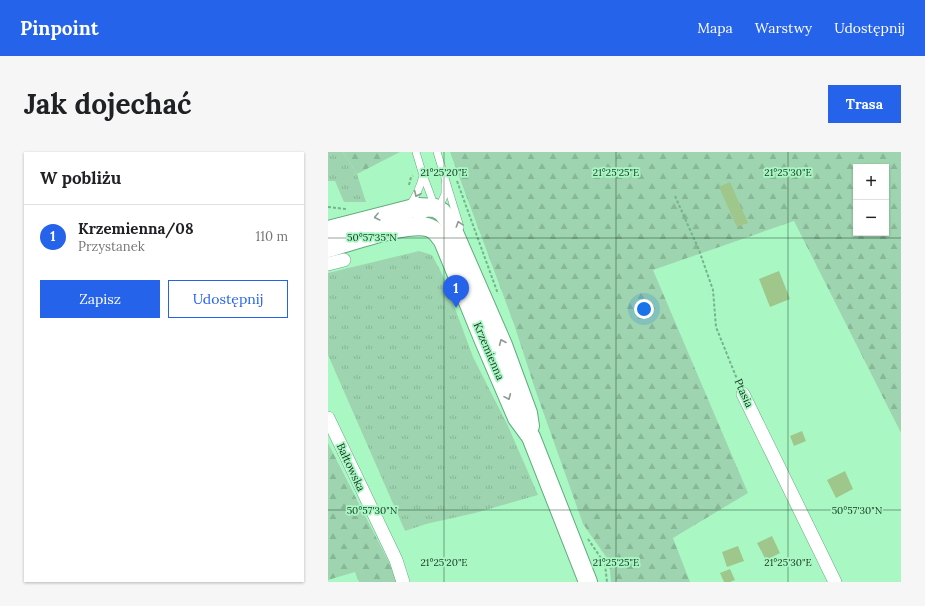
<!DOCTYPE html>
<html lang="pl">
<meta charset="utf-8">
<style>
body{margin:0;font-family:Lora,serif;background:#f6f6f6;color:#202124}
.controls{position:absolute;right:12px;top:12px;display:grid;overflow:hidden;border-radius:0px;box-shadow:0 1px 3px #0004}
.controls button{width:36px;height:36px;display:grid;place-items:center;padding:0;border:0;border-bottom:1px solid #e0e0e0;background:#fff;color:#202124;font:20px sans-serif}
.you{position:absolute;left:316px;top:157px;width:14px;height:14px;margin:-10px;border:3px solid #fff;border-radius:50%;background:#1a73e8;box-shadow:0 0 0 6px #1a73e833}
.badge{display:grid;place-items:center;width:26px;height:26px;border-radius:50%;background:#2563eb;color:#fff;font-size:13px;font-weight:700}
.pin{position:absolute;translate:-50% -33px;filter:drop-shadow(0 1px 2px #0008)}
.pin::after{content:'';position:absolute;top:21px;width:14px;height:12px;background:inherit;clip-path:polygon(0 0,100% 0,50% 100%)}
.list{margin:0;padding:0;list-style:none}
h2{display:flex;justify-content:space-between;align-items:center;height:52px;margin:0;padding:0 16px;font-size:17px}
h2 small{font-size:13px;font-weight:400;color:#757577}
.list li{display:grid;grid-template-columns:26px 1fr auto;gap:12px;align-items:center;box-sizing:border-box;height:64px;padding:0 16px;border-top:1px solid #e0e0e0}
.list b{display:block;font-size:15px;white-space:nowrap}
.list p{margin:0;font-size:13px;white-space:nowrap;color:#757577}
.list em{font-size:13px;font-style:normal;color:#757577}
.actions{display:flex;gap:8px;padding:12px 16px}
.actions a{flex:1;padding:9px 0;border:1px solid #2563eb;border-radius:0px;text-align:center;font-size:14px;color:#2563eb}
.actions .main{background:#2563eb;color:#fff}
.map{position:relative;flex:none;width:573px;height:430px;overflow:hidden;border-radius:0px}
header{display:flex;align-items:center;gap:24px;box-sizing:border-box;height:56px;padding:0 20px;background:#2563eb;color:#fff}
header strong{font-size:19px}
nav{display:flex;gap:22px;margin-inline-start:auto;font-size:14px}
.intro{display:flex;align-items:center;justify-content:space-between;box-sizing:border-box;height:96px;padding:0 24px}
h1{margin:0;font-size:28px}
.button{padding:10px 18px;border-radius:0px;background:#2563eb;color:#fff;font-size:14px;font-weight:700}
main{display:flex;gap:24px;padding:0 24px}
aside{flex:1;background:#fff;border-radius:0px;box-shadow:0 1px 3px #0004}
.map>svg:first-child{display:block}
.grass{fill:url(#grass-tufts)}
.forest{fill:url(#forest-firs);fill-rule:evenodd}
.building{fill:#9fc68b}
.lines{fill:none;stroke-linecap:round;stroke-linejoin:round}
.service-casing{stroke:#60ac7d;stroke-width:8}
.minor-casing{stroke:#60ac7d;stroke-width:14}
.secondary-casing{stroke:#60ac7d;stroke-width:20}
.path{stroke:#75b38a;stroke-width:2;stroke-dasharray:3 2;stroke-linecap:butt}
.service{stroke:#fff;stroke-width:7}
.minor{stroke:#fff;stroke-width:13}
.secondary{stroke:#fff;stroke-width:18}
.oneway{stroke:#8b9b91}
.ticks{fill:none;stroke:#173723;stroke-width:1;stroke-opacity:0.45}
.labels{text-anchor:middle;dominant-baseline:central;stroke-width:3.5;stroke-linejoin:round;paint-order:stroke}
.street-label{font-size:11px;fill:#173723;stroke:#a9f8c4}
.ticks-label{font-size:10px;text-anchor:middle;fill:#173723;stroke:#a9f8c4;stroke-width:3.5;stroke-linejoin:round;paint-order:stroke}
</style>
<header>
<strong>Pinpoint</strong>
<nav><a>Mapa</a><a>Warstwy</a><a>Udostępnij</a></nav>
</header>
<div class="intro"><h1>Jak dojechać</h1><a class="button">Trasa</a></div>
<main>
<aside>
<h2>W pobliżu<small></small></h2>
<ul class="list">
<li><span class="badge">1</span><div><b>Krzemienna/08</b><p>Przystanek</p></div><em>110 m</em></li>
</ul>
<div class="actions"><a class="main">Zapisz</a><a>Udostępnij</a></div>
</aside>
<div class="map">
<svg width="573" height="430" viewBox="0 0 573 430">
<defs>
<pattern id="grass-tufts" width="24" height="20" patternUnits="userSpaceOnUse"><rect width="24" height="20" fill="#9ed5b0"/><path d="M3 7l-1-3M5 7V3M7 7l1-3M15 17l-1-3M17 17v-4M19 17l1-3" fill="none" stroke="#87b797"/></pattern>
<pattern id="forest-firs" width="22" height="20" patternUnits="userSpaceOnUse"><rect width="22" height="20" fill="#9ed5b0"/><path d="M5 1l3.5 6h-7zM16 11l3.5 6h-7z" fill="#87b797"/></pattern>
</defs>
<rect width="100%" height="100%" fill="#a9f8c4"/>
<g class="grass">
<polygon points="0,0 15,0 29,22 38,50 16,50 7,29 0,29"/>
<polygon points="91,99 104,103 115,124 145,205 180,274 210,343 147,361 98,372 77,379 0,203 0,121"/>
</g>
<g class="forest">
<polygon points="15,0 72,0 29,22"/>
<path d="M122,0H573V281L466,69L325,118L420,341L345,386L362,430H283L281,409L255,372L207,237L187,175ZM528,15H558V81H528Z"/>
<polygon points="0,291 71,430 31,430 27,420 0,428"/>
</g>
<g class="building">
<polygon points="402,30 420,71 409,75 391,35"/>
<polygon points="451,119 462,147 442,155 431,127"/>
<polygon points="474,279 478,289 466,294 462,284"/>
<polygon points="517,319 525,337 508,346 499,328"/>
<polygon points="444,384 452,401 438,408 429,391"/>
<polygon points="410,394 416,409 399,415 394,400"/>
<polygon points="402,417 407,428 402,430 396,430 392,421"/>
</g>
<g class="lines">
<defs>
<g id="service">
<polyline points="88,0 94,20 107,55"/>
<polyline points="109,0 132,75"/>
<path d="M81,54C88,45 92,35 95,24"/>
<polyline points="85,70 113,51 117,42 117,32"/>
</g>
<g id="minor">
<polyline points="0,112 16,108"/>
<polyline points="415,242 507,430"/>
<polyline points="0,266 68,408 75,430"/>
</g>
<g id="secondary">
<polyline points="0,78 90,55 107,56 114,60 121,69 175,193 200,261 202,274"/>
<path d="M0,96C23,90 82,68 102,76C108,78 111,84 115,89L156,189L189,266L203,285L260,430"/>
</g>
</defs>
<use href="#service" class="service-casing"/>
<use href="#minor" class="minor-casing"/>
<use href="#secondary" class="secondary-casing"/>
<g class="path">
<polyline points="129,29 170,142"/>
<polyline points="81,33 83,25 85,24"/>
<polyline points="347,44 371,98 385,138 388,175 411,232"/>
<polyline points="0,55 18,57"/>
<polyline points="260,387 277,412 279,430"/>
</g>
<use href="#service" class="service"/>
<use href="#minor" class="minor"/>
<use href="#secondary" class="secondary"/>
</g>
<defs><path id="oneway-chevron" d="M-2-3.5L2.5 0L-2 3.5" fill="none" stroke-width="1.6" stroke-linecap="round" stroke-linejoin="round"/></defs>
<g class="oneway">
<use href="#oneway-chevron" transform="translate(89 42) rotate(115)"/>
<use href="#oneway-chevron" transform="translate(49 65) rotate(166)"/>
<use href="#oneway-chevron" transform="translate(131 72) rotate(-107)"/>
<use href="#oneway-chevron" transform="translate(174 190) rotate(-113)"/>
<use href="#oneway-chevron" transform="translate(180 245) rotate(66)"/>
</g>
<path class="ticks" d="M116,0V430M288,0V430M460,0V430M0,86H573M0,358H573"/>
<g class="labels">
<g class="street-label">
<text transform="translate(161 199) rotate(67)">Krzemienna</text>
<text transform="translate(416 241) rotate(66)">Ptasia</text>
<text transform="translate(23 315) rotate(65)">Bałtowska</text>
</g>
</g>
<g class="ticks-label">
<text x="116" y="24">21°25'20"E</text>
<text x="288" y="24">21°25'25"E</text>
<text x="460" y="24">21°25'30"E</text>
<text x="44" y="89">50°57'35"N</text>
<text x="44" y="362">50°57'30"N</text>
<text x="529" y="362">50°57'30"N</text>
<text x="116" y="414">21°25'20"E</text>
<text x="288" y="414">21°25'25"E</text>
<text x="460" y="414">21°25'30"E</text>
</g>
</svg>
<div class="controls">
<button>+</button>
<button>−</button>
</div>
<div class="you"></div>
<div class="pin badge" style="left:128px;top:156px">1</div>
</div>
</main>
